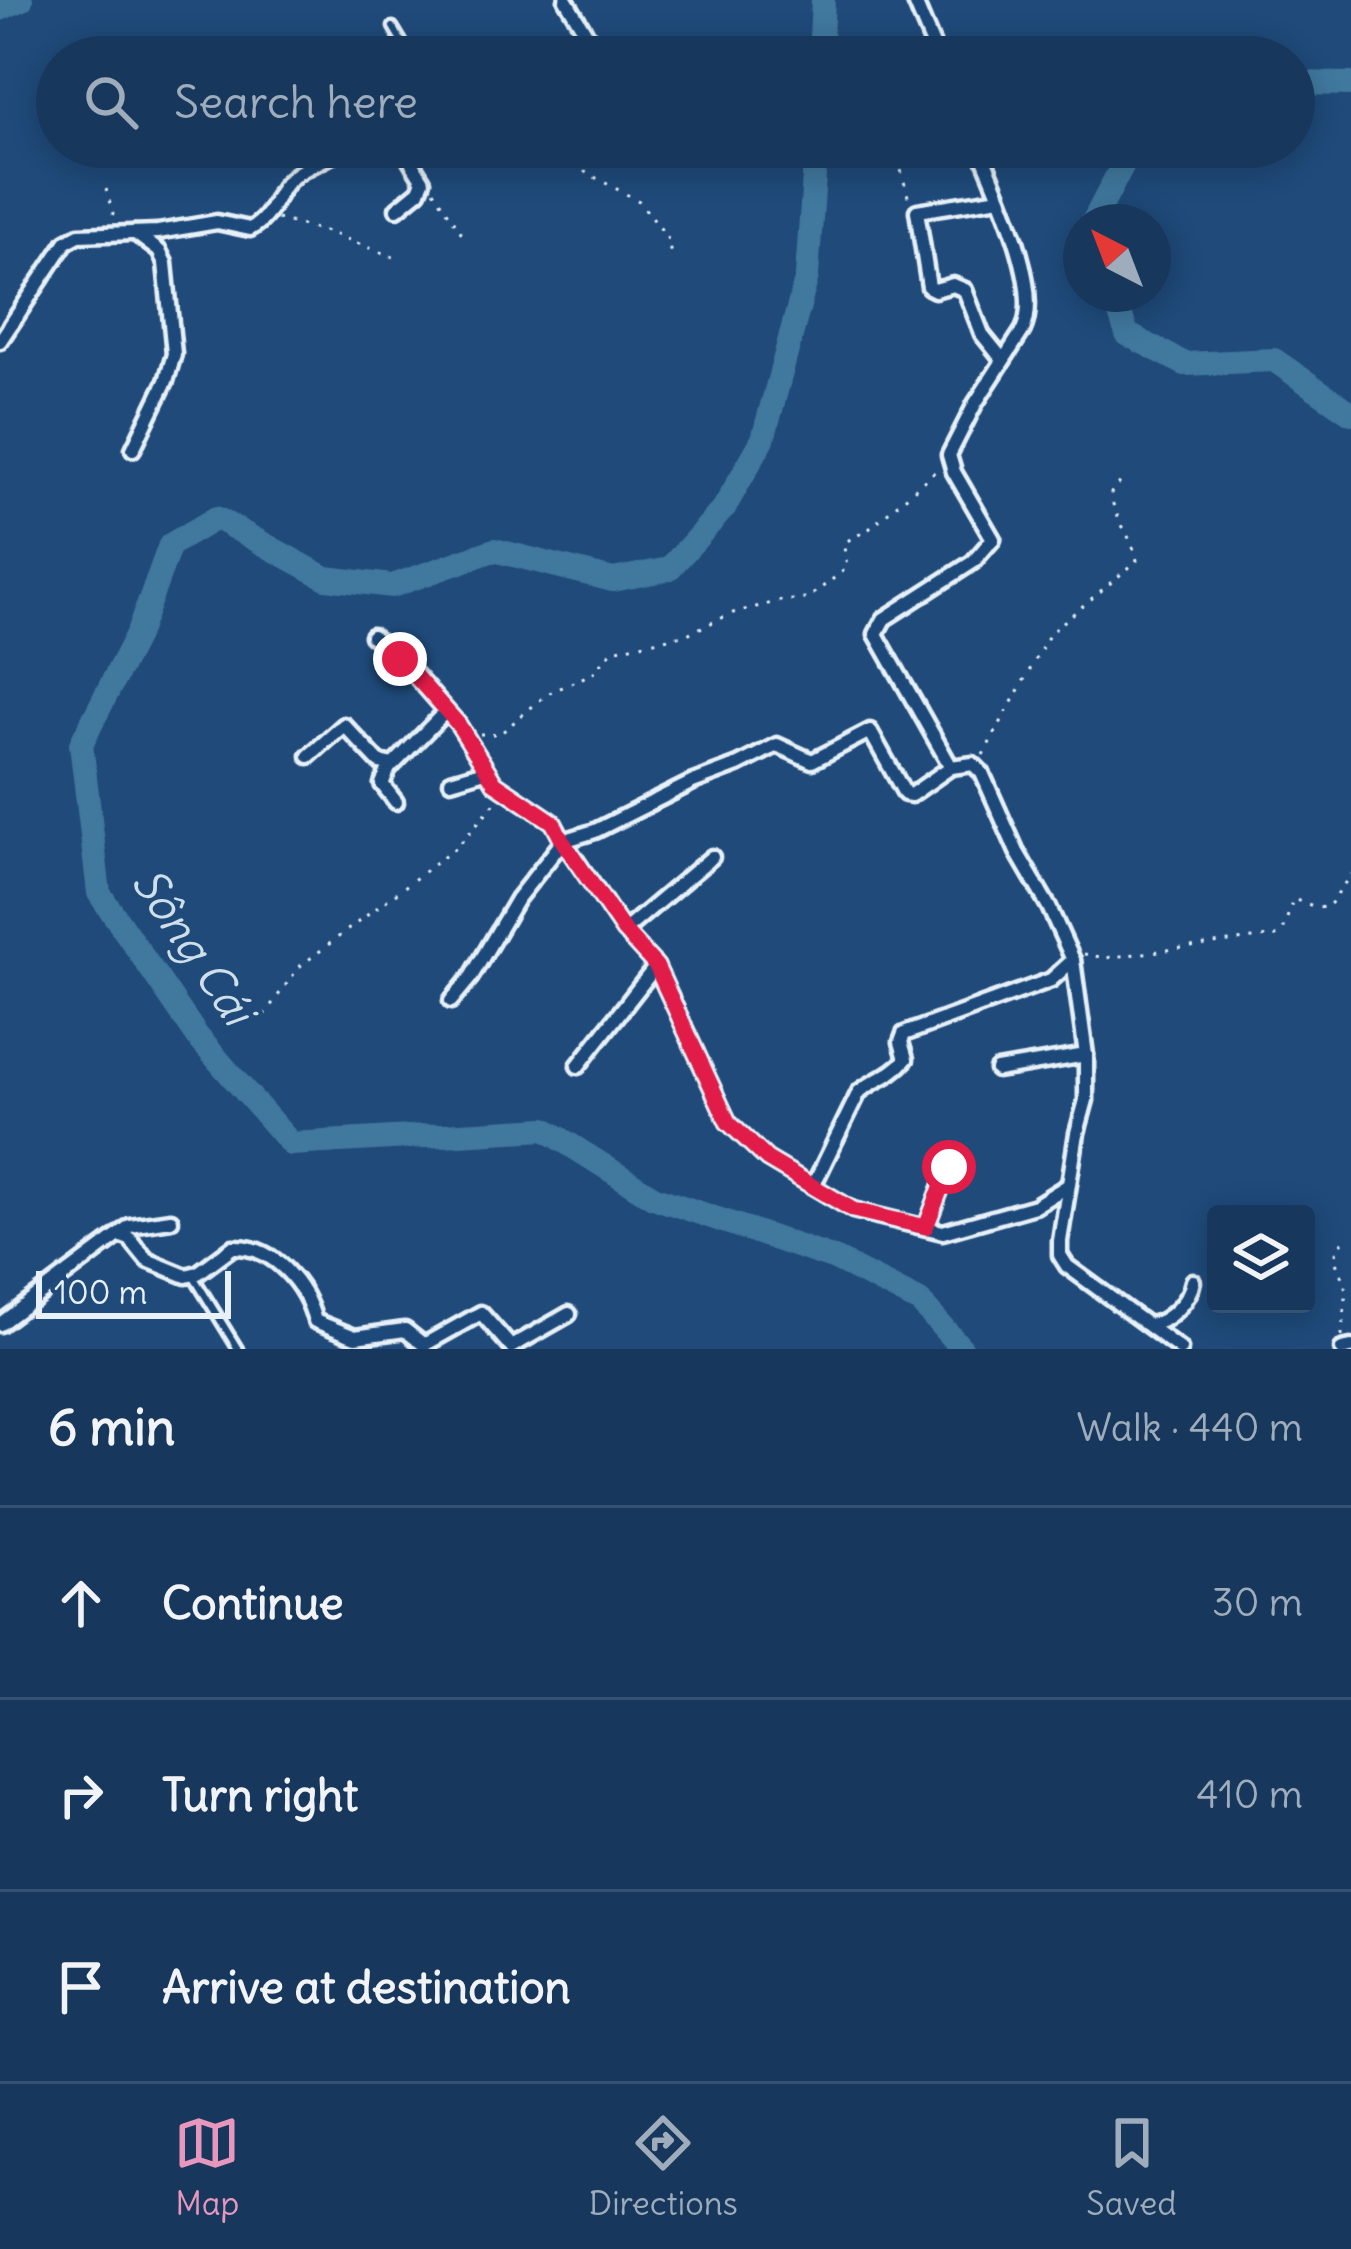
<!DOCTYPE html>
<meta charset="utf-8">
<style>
body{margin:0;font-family:Delius,sans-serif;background:#244365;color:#f1f3f6}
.controls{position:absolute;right:36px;bottom:36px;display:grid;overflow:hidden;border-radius:12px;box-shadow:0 6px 30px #0003}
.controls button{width:108px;height:108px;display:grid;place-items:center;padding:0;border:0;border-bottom:3px solid #365272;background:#17385c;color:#f1f3f6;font:60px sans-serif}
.compass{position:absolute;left:1063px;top:204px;width:108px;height:108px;border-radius:50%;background:#17385c;box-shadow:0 6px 30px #0003;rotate:318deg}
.scale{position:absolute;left:36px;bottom:30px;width:195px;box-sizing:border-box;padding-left:12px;border:6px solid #e8f1f8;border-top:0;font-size:33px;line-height:42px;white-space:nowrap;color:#e8f1f8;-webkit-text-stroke:9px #1f4a7a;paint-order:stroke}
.stop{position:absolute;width:36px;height:36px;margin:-27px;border:9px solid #e11d48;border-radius:50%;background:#fff}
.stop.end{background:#e11d48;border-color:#fff;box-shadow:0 3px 12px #0008}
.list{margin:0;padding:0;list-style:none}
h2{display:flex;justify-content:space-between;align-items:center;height:156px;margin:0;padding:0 48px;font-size:51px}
h2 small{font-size:39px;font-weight:400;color:#9eacbb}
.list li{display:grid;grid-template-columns:78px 1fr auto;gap:36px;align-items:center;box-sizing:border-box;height:192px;padding:0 48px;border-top:3px solid #365272}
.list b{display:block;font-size:45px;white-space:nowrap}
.list em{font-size:39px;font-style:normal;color:#9eacbb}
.icon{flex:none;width:66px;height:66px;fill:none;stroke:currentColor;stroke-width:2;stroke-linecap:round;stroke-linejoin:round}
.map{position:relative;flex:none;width:1351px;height:1349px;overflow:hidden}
.search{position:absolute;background:#17385c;box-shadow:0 6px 30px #0003;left:36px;right:36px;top:36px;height:132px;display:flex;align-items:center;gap:30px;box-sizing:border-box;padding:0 42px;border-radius:66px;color:#9eacbb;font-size:45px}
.sheet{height:732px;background:#17385c}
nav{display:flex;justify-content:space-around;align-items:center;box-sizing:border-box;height:168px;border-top:3px solid #365272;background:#17385c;font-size:33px;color:#9eacbb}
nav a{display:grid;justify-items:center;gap:6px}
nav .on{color:#e797bd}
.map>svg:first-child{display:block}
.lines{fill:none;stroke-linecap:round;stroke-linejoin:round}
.river{stroke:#41789e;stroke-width:24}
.lane-casing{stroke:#e8f1f8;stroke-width:15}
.street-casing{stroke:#e8f1f8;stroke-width:21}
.path{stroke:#e8f1f8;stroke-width:3;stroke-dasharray:3 9;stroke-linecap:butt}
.lane{stroke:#1f4a7a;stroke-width:6}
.street{stroke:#1f4a7a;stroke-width:12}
.route{stroke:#e11d48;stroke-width:15}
.labels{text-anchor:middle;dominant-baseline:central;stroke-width:9;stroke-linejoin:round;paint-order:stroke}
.water-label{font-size:45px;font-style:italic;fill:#cfdfea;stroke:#1f4a7a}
</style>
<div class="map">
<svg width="1351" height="1349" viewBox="0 0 1351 1349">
<rect width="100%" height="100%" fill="#1f4a7a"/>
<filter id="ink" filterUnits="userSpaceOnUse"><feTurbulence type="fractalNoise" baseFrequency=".00833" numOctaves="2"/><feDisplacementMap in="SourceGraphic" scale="24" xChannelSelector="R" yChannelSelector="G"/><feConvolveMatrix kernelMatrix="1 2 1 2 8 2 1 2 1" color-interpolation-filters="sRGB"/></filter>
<g filter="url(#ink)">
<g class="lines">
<g class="river">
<polyline points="0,9 21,0"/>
<polyline points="820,57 823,0"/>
<polyline points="1294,83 1351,84"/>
<polyline points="816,147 807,276 763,439 724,508 669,569 613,580 494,550 392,586 326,578 216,518 170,545 139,630 81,744 99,893 197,1036 291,1144 545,1129 653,1197 835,1259 920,1302 962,1349"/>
<polyline points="1093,222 1132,147"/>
<polyline points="1113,294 1127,334 1185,364 1274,360 1351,413"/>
</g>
<defs>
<g id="lane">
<polyline points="393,27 411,57"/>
<polyline points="193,1276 238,1349"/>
</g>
<g id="street">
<polyline points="566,0 594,47 594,57"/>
<polyline points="914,0 938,57"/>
<path d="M979,147C997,190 1043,288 1023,330L975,404L949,455L954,472L993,539L973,562L884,619L876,634L951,767L973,764L982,773L1017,852L1049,907L1073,960L1086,1055V1100L1077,1133L1060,1241V1255L1067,1266L1180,1349"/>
<polyline points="1000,198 917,211 929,287 935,290 953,285 965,290 982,334 1003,360"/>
<polyline points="397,209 419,191 423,181 402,147"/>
<path d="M0,341L66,242L79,235L158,232L217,222L250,229C275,216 274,191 294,176C308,165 329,159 346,147"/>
<polyline points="133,449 166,381 174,354 165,263 159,251 135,233"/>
<polyline points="372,636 401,659 458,724 495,783 553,822 563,841 624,931 656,966 728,1122 767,1159 853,1210 943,1232 1035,1206 1067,1186"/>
<polyline points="309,756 344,725 379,762 393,765 446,711"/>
<polyline points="390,766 382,784 396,802"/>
<polyline points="451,781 485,771"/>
<polyline points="624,931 712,857"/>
<polyline points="451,1001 471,977 517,899 563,841 595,831 693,782 738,765 777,745 812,761 870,731 905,794 911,795 951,767"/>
<polyline points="578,1066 656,966"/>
<polyline points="997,1070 1086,1055"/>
<path d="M813,1186L859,1092C875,1079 892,1076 906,1059L901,1042L904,1034L1051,980L1073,960"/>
<polyline points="926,1227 949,1167"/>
<polyline points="119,1235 130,1226 171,1220"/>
<path d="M0,1324L119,1235L130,1239L147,1260L186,1276L198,1273L233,1247C274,1245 306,1286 315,1321L355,1337L405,1330L424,1345L481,1313L511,1347L569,1314"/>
<path d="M1149,1325C1168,1323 1190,1300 1193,1281"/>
<polyline points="1342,1349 1351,1347"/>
</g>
</defs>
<use href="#lane" class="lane-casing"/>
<use href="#street" class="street-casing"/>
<g class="path">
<polyline points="252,57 264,54 277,57"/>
<polyline points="583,147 585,172 639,201 667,237 672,259"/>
<polyline points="895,147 909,200"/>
<polyline points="106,189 113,214 110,222"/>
<polyline points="434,190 466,240"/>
<polyline points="277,219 328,232 401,260"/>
<polyline points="480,734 500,734 547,694 593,673 613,650 687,634 733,613 780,601 807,599 847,568 844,547 847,541 869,529 941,466"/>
<path d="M983,755L1050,633L1137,561C1133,536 1113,519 1111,493L1125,477"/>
<polyline points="1084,954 1105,958 1276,936 1283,931 1293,899 1319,908 1329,906 1351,874"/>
<polyline points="264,1015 299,967 458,846 499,798"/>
<path d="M1342,1336C1342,1322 1346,1307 1346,1293C1345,1273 1329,1265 1339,1244L1351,1240"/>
</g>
<use href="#lane" class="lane"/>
<use href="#street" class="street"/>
</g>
</g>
<g class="lines" filter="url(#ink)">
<polyline class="route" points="400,659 458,724 495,783 553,822 563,842 624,931 656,966 728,1122 767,1159 853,1210 926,1227 949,1167"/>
</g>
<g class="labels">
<g class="water-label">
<text transform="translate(193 946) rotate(56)">Sông Cái</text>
</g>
</g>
</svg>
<div class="controls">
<button><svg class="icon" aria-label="layers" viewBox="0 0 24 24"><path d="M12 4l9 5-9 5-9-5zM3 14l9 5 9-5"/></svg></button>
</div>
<svg class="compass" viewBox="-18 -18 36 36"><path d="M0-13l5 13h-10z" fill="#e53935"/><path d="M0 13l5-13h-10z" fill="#9eacbb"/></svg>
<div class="scale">100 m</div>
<div class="stop" style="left:949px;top:1167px"></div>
<div class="stop end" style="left:400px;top:659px"></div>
<div class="search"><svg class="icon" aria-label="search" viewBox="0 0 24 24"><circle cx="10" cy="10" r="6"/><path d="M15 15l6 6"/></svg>Search here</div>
</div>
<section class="sheet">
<h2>6 min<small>Walk · 440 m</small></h2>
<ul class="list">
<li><svg class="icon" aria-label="ahead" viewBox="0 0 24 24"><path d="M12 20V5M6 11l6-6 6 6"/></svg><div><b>Continue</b></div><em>30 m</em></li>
<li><svg class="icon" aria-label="right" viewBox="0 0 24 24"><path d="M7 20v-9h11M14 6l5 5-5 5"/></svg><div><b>Turn right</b></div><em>410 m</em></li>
<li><svg class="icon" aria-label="arrive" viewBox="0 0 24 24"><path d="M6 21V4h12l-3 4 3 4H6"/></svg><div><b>Arrive at destination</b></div></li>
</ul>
</section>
<nav>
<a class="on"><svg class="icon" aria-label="map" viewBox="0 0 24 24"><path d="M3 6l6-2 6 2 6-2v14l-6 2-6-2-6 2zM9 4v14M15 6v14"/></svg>Map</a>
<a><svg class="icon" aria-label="directions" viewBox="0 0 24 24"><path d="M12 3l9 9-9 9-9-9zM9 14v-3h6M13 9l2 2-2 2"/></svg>Directions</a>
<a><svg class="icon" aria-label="saved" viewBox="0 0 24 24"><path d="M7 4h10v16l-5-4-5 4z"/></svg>Saved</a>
</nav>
